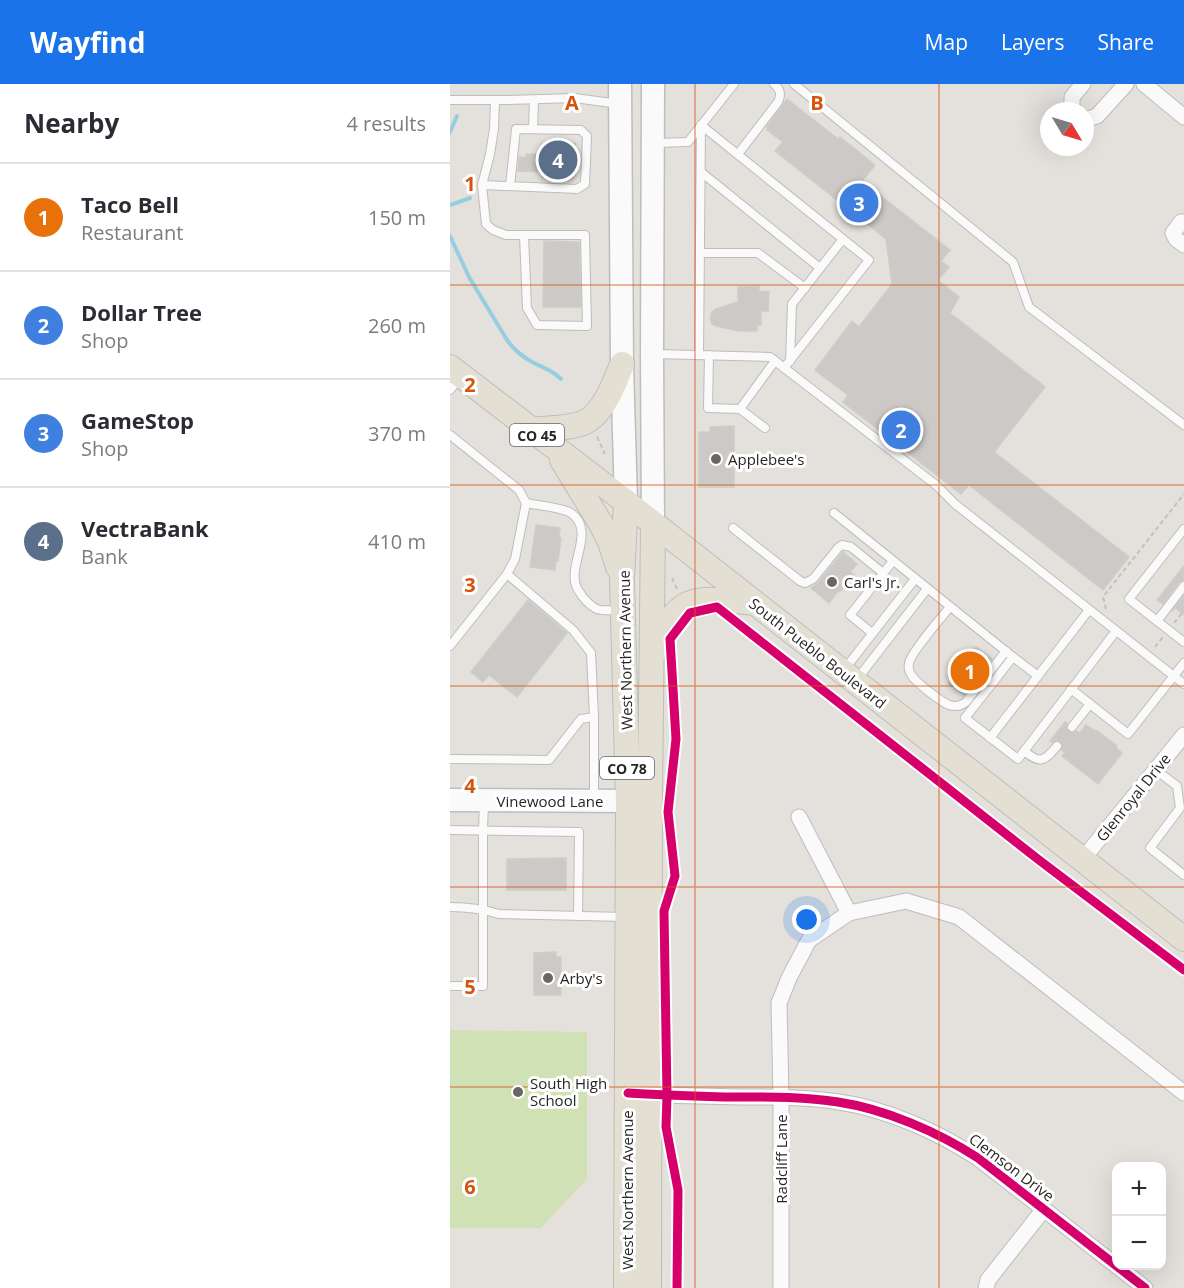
<!DOCTYPE html>
<meta charset="utf-8">
<style>
body{margin:0;font-family:"Open Sans",sans-serif;background:#f7f7f7;color:#2b2b33}
.controls{position:absolute;right:18px;bottom:18px;display:grid;overflow:hidden;border-radius:12px;box-shadow:0 6px 24px #0002}
.controls button{width:54px;height:54px;display:grid;place-items:center;padding:0;border:0;border-bottom:2px solid #e1e1e2;background:#fff;color:#2b2b33;font:30px sans-serif}
.compass{position:absolute;left:590px;top:18px;width:54px;height:54px;border-radius:50%;background:#fff;box-shadow:0 6px 24px #0002;rotate:128deg}
.you{position:absolute;left:357px;top:836px;width:21px;height:21px;margin:-15px;border:4px solid #fff;border-radius:50%;background:#1a73e8;box-shadow:0 0 0 9px #1a73e833}
.badge{display:grid;place-items:center;width:39px;height:39px;border-radius:50%;background:#1a73e8;color:#fff;font-size:20px;font-weight:700}
.pin{position:absolute;translate:-50% -50%;border:3px solid #fff;box-shadow:0 2px 6px #0006}
.list{margin:0;padding:0;list-style:none}
h2{display:flex;justify-content:space-between;align-items:center;height:78px;margin:0;padding:0 24px;font-size:26px}
h2 small{font-size:20px;font-weight:400;color:#7c7c81}
.list li{display:grid;grid-template-columns:39px 1fr auto;gap:18px;align-items:center;box-sizing:border-box;height:108px;padding:0 24px;border-top:2px solid #e1e1e2}
.list b{display:block;font-size:22px;white-space:nowrap}
.list p{margin:0;font-size:20px;white-space:nowrap;color:#7c7c81}
.list em{font-size:20px;font-style:normal;color:#7c7c81}
.map{position:relative;flex:none;width:734px;height:1204px;overflow:hidden}
header{display:flex;align-items:center;gap:36px;box-sizing:border-box;height:84px;padding:0 30px;background:#1a73e8;color:#fff}
header strong{font-size:28px}
nav{display:flex;gap:33px;margin-inline-start:auto;font-size:21px}
main{display:flex}
aside{flex:1;background:#fff}
.map>svg:first-child{display:block}
.pitch{fill:#d1e1b6}
.lines{fill:none;stroke-linecap:round;stroke-linejoin:round}
.stream{stroke:#96cde0;stroke-width:4}
.building{fill:#ccc9c6;stroke:#cfcdc8;stroke-width:1.5}
.lane-casing{stroke:#bebdbd;stroke-width:10}
.street-casing{stroke:#bebdbd;stroke-width:17}
.secondary-casing{stroke:#bebdbd;stroke-width:25}
.primary-casing{stroke:#bebdbb;stroke-width:26}
.path{stroke:#c2c1c0;stroke-width:2;stroke-dasharray:4.5 3;stroke-linecap:butt}
.lane{stroke:#fbfafa;stroke-width:8}
.street{stroke:#fbfafa;stroke-width:15}
.secondary{stroke:#fbfafa;stroke-width:22}
.primary{stroke:#e3dfd3;stroke-width:24}
.cycleway-casing{stroke:#fff;stroke-width:13}
.cycleway{stroke:#d6006c;stroke-width:9}
.grid{fill:none;stroke:#d5540f;stroke-width:1.5;stroke-opacity:0.55}
.poi-dot{fill:#686766;stroke:#fff;stroke-width:2}
.labels{text-anchor:middle;dominant-baseline:central;stroke-width:6;stroke-linejoin:round;paint-order:stroke}
.shield{fill:#fff;stroke:#676767;stroke-width:1.5}
.shield-label{font-size:14px;font-weight:bold;fill:#262626}
.poi-label{font-size:15px;fill:#262626;stroke:#fff;text-anchor:start}
.street-label{font-size:15px;fill:#262626;stroke:#fff}
.grid-label{font-size:20px;text-anchor:middle;font-weight:bold;fill:#d5540f;stroke:#fff;stroke-width:6;stroke-linejoin:round;paint-order:stroke}
</style>
<header>
<strong>Wayfind</strong>
<nav><a>Map</a><a>Layers</a><a>Share</a></nav>
</header>
<main>
<aside>
<h2>Nearby<small>4 results</small></h2>
<ul class="list">
<li><span class="badge" style="background:#e8710a">1</span><div><b>Taco Bell</b><p>Restaurant</p></div><em>150 m</em></li>
<li><span class="badge" style="background:#3f7fe0">2</span><div><b>Dollar Tree</b><p>Shop</p></div><em>260 m</em></li>
<li><span class="badge" style="background:#3f7fe0">3</span><div><b>GameStop</b><p>Shop</p></div><em>370 m</em></li>
<li><span class="badge" style="background:#5c6f8a">4</span><div><b>VectraBank</b><p>Bank</p></div><em>410 m</em></li>
</ul>
</aside>
<div class="map">
<svg width="734" height="1204" viewBox="0 0 734 1204">
<rect width="100%" height="100%" fill="#e4e1dc"/>
<polygon class="pitch" points="0,946 137,948 137,1095 91,1144 0,1144"/>
<g class="lines">
<g class="stream">
<polyline points="0,48 7,32"/>
<polyline points="0,121 20,114"/>
<path d="M0,152L19,193L57,256C64,266 74,274 84,279C94,284 104,287 111,295"/>
</g>
</g>
<g class="building">
<polygon points="337,15 388,55 390,53 425,81 412,97 500,166 491,177 499,183 488,196 509,213 500,229 595,303 544,368 679,473 653,506 519,401 511,410 393,318 398,311 365,286 402,237 409,243 442,200 436,155 325,67 333,58 317,46 317,42"/>
<polygon points="125,59 125,92 121,96 113,96 110,93 92,93 92,88 68,87 69,73 76,73 76,70 92,70 92,60"/>
<polygon points="94,157 129,158 131,223 93,223"/>
<polygon points="309,202 309,207 319,208 318,227 311,227 311,241 307,241 307,247 289,247 266,242 262,240 260,234 262,228 266,225 288,218 288,203"/>
<polygon points="284,342 284,403 249,403 249,348 260,348 260,343"/>
<polygon points="86,441 110,444 109,453 111,454 108,477 106,476 105,486 80,483"/>
<polygon points="393,468 407,480 400,488 404,491 390,508 389,506 379,519 361,504 368,499"/>
<polygon points="734,482 734,496 729,498 713,520 707,516"/>
<polygon points="734,512 734,531 726,524 722,527"/>
<polygon points="78,516 117,549 67,613 39,591 33,598 21,588"/>
<polygon points="526,563 542,575 514,611 498,599"/>
<polygon points="615,638 617,639 617,646 621,649 627,647 630,649 636,641 645,647 646,646 667,662 666,664 672,669 648,700 612,672 615,669 612,666 613,662 611,658 607,656 602,658 600,657"/>
<polygon points="116,774 116,806 57,806 57,775"/>
<polygon points="106,868 106,873 111,873 111,911 84,911 84,869"/>
</g>
<g class="lines">
<defs>
<g id="lane">
<polyline points="344,0 563,178 579,223 734,341"/>
<polyline points="0,16 58,16 125,14 169,20"/>
<polyline points="45,16 44,45 40,70 32,101 36,140 43,146 56,151 135,151 137,242 87,241 77,224 74,151"/>
<polyline points="251,41 419,176 334,284"/>
<polyline points="83,45 84,16"/>
<polyline points="206,59 238,58 284,0"/>
<path d="M288,70L328,18C332,10 330,5 324,0"/>
<polyline points="251,88 370,184"/>
<polyline points="32,101 127,105 135,100 137,52 131,46 66,45 60,102"/>
<polyline points="250,169 308,169 355,204"/>
<polyline points="205,270 320,273 486,401 505,420 734,600"/>
<polyline points="249,271 251,41"/>
<polyline points="259,271 258,324 290,325 315,344"/>
<polyline points="340,277 342,220 393,155"/>
<polyline points="0,306 10,293"/>
<polyline points="290,325 325,277"/>
<polyline points="0,351 69,406 76,419"/>
<polyline points="384,429 563,573 515,634 568,675 666,547"/>
<polyline points="283,444 350,497 355,499 363,495 388,464 392,461 401,463 433,489"/>
<polyline points="734,445 679,515 734,558"/>
<path d="M500,523C491,534 461,568 459,579C458,584 459,588 462,592C468,600 490,617 499,621C505,623 511,622 516,618L556,567"/>
<polyline points="707,537 734,502"/>
<polyline points="422,549 400,531 443,477"/>
<path d="M0,562L57,490L65,475L76,419C86,421 114,424 121,429C147,447 116,482 127,504C128,507 131,509 132,512C145,528 150,527 169,526"/>
<polyline points="563,573 588,592"/>
<polyline points="394,586 465,495"/>
<polyline points="408,594 477,505"/>
<polyline points="621,605 678,650 734,579"/>
<polyline points="144,633 144,715"/>
<polyline points="622,643 640,620"/>
<polyline points="540,654 639,526"/>
<path d="M574,667C590,680 594,678 607,662"/>
<polyline points="0,675 99,676 131,635 144,633 141,569 123,546 57,490"/>
<polyline points="706,686 727,702 730,724 700,764 734,791"/>
<polyline points="0,746 129,748 128,832"/>
<path d="M0,823C17,823 33,825 49,830L175,833"/>
<polyline points="0,902 33,902 33,746 34,718"/>
</g>
<g id="street">
<polyline points="694,0 734,33"/>
<polyline points="622,27 622,13 633,0"/>
<polyline points="635,36 647,32 676,0"/>
<polyline points="734,138 731,138 723,149 726,155 734,161"/>
<polyline points="632,776 734,651"/>
<polyline points="399,829 456,817 509,833 734,1009"/>
<path d="M193,1010C226,1012 260,1012 293,1013C325,1013 358,1013 389,1018C437,1025 488,1048 528,1074L695,1204"/>
<polyline points="331,1204 331,1013 329,919 339,894 359,856 399,829 349,733"/>
<polyline points="536,1204 538,1196 594,1125"/>
</g>
<g id="secondary">
<polyline points="170,0 172,280 176,418"/>
<polyline points="203,0 202,270 203,441"/>
<polyline points="0,716 178,717 196,716"/>
</g>
<g id="primary">
<polyline points="0,283 176,418 734,855"/>
<path d="M80,346C96,344 123,345 137,337C155,326 165,298 172,280"/>
<polyline points="112,376 151,440 160,458 168,483"/>
<polyline points="176,418 172,495 178,717 176,1204"/>
<path d="M205,567C228,506 248,514 304,519"/>
<polyline points="199,1204 200,715 203,441"/>
</g>
</defs>
<use href="#lane" class="lane-casing"/>
<use href="#street" class="street-casing"/>
<use href="#secondary" class="secondary-casing"/>
<use href="#primary" class="primary-casing"/>
<g class="path">
<polyline points="147,353 155,370"/>
<polyline points="222,494 227,505"/>
<polyline points="656,525 653,513 734,410"/>
<polyline points="724,539 732,529"/>
<polyline points="705,563 713,553"/>
</g>
<use href="#lane" class="lane"/>
<use href="#street" class="street"/>
<use href="#secondary" class="secondary"/>
<use href="#primary" class="primary"/>
<defs>
<g id="cycleway">
<path d="M178,1009C210,1011 242,1012 274,1013C312,1013 351,1012 388,1018C435,1025 488,1048 528,1074L695,1204"/>
<polyline points="227,1204 228,1106 216,1043 217,1012 214,827 225,792 218,728 226,655 220,555 240,529 267,523 589,776 734,886"/>
</g>
</defs>
<use href="#cycleway" class="cycleway-casing"/>
<use href="#cycleway" class="cycleway"/>
</g>
<path class="grid" d="M245,0V1204M489,0V1204M0,201H734M0,401H734M0,602H734M0,803H734M0,1003H734"/>
<g class="poi-dot">
<circle cx="266" cy="375" r="6"/>
<circle cx="382" cy="498" r="6"/>
<circle cx="98" cy="894" r="6"/>
<circle cx="68" cy="1008" r="6"/>
</g>
<g class="labels">
<g class="shield">
<rect x="60" y="340" width="54" height="22" rx="4.5"/>
<rect x="150" y="673" width="54" height="22" rx="4.5"/>
</g>
<g class="shield-label">
<text x="87" y="351">CO 45</text>
<text x="177" y="684">CO 78</text>
</g>
<g class="poi-label">
<text x="278" y="375">Applebee's</text>
<text x="394" y="498">Carl's Jr.</text>
<text x="110" y="894">Arby's</text>
<text x="80" y="999">South High<tspan x="80" dy="17">School</tspan></text>
</g>
<g class="street-label">
<text transform="translate(175 566) rotate(-91)">West Northern Avenue</text>
<text transform="translate(368 569) rotate(38)">South Pueblo Boulevard</text>
<text transform="translate(683 713) rotate(-51)">Glenroyal Drive</text>
<text x="100" y="717">Vinewood Lane</text>
<text transform="translate(331 1075) rotate(-90)">Radcliff Lane</text>
<text transform="translate(562 1083) rotate(37)">Clemson Drive</text>
<text transform="translate(177 1106) rotate(-90)">West Northern Avenue</text>
</g>
</g>
<g class="grid-label">
<text x="122" y="26">A</text>
<text x="367" y="26">B</text>
<text x="20" y="107">1</text>
<text x="20" y="308">2</text>
<text x="20" y="508">3</text>
<text x="20" y="709">4</text>
<text x="20" y="910">5</text>
<text x="20" y="1110">6</text>
</g>
</svg>
<div class="controls">
<button>+</button>
<button>−</button>
</div>
<svg class="compass" viewBox="-18 -18 36 36"><path d="M0-13l5 13h-10z" fill="#e53935"/><path d="M0 13l5-13h-10z" fill="#7c7c81"/></svg>
<div class="you"></div>
<div class="pin badge" style="left:520px;top:587px;background:#e8710a">1</div>
<div class="pin badge" style="left:451px;top:346px;background:#3f7fe0">2</div>
<div class="pin badge" style="left:409px;top:119px;background:#3f7fe0">3</div>
<div class="pin badge" style="left:108px;top:76px;background:#5c6f8a">4</div>
</div>
</main>
